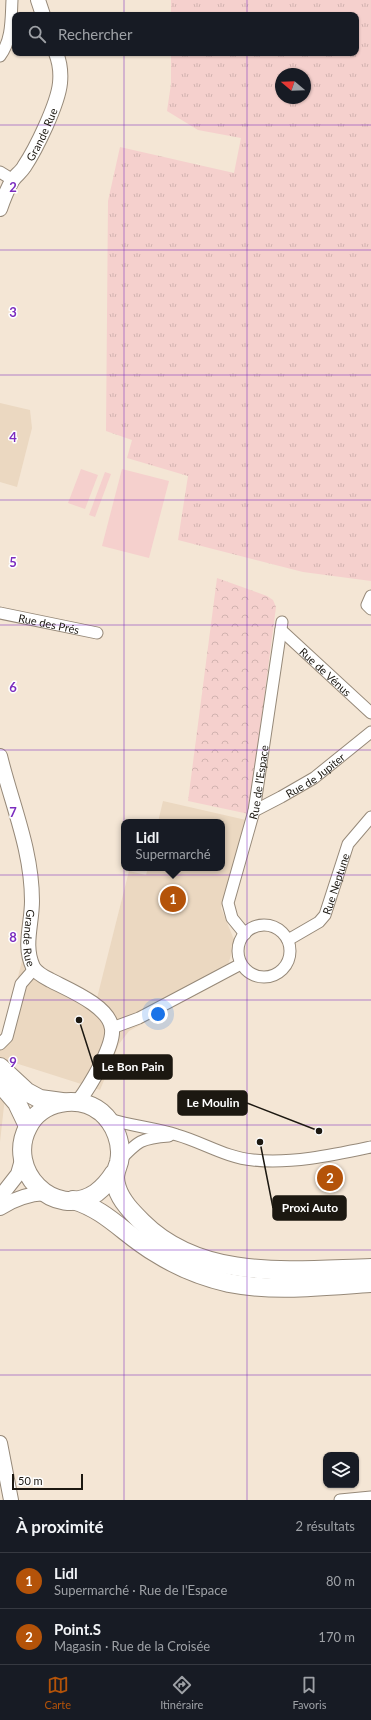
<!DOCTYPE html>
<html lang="fr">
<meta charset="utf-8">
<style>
body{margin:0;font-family:Lato,sans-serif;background:#242831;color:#f1f3f6}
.controls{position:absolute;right:12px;bottom:12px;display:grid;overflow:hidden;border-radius:8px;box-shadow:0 1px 3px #0004}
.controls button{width:36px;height:36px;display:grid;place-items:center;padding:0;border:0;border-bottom:1px solid #363941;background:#171b24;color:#f1f3f6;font:20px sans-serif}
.compass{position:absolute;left:275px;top:68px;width:36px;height:36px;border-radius:50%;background:#171b24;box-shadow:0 1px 3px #0004;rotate:289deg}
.scale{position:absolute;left:12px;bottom:10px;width:71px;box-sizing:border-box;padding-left:4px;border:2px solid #1c1811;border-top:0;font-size:11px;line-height:14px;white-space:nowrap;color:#1c1811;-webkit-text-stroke:3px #fff;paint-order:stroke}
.you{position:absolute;left:158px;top:1014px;width:14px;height:14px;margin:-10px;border:3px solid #fff;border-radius:50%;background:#1a73e8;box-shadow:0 0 0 6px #1a73e833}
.badge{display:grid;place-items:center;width:26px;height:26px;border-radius:50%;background:#b45309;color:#fff;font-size:13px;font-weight:700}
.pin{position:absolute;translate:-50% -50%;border:2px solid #fff;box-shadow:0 1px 4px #0006}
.popup{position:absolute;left:121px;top:819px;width:104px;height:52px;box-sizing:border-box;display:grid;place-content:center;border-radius:8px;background:#171b24;filter:drop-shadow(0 1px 3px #0005);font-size:13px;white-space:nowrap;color:#9ea1a6}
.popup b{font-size:15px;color:#f1f3f6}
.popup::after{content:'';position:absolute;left:50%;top:100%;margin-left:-8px;border:8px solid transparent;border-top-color:#171b24}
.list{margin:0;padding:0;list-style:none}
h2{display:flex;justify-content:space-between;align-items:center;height:52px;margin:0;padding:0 16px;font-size:17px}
h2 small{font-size:13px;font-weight:400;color:#9ea1a6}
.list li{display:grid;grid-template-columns:26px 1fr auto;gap:12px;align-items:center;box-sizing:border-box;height:56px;padding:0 16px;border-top:1px solid #363941}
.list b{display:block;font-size:15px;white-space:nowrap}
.list p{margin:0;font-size:13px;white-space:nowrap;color:#9ea1a6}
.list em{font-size:13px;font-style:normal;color:#9ea1a6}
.icon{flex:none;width:22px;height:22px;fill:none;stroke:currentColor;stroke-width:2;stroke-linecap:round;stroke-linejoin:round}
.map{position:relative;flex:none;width:371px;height:1500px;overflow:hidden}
.search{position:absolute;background:#171b24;box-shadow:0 1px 3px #0004;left:12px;right:12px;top:12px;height:44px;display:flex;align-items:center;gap:10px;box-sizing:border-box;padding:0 14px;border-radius:8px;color:#9ea1a6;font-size:15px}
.sheet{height:164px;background:#171b24}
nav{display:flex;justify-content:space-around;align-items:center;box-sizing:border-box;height:56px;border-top:1px solid #363941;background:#171b24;font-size:11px;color:#9ea1a6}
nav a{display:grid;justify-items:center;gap:2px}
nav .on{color:#b45309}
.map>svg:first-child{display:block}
.built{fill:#ebd8c1}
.grass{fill:url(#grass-tufts);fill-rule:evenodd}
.park{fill:url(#park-crowns)}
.garden{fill:#f5d0cd}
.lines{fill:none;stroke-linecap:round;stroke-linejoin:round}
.minor-casing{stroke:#968979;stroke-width:13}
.tertiary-casing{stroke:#968979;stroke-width:16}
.primary-casing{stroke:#968979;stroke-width:20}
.minor{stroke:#fff;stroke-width:11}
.tertiary{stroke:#fff;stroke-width:14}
.primary{stroke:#fff;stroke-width:18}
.grid{fill:none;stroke:#7b2cbf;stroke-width:1;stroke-opacity:0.55}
.labels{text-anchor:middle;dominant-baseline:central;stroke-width:3;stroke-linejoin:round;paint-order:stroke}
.street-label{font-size:11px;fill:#1c1811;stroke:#fff}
.grid-label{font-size:13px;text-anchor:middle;font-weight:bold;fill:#7b2cbf;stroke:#fff;stroke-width:3;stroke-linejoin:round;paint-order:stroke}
.leader{fill:none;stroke:#1c1811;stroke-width:1.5}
.callout-dot{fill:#1c1811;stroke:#fff;stroke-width:1.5}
.callout{fill:#1c1811;stroke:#1c1811;stroke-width:1.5}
.callout-label{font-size:12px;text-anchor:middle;font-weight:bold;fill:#fff}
</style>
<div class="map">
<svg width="371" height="1500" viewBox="0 0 371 1500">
<defs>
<pattern id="grass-tufts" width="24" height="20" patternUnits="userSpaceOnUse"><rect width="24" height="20" fill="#f5d0cd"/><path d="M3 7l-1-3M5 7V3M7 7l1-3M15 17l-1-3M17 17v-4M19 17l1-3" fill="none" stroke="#d1b2af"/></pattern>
<pattern id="park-crowns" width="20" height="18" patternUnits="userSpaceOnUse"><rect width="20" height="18" fill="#f5d0cd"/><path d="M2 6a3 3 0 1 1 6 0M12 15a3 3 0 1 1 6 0" fill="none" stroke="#d1b2af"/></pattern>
</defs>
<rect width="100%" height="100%" fill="#f4e6d5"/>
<g class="built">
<polygon points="0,403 30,410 32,428 17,487 0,482"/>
<polygon points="163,801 246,820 221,908 235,942 223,981 129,1031 119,1044 100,1090 9,1061 0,1142 0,1048 23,957 97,998 129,871 146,875 148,868 222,868 222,822 158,822"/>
</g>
<path class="grass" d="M171,0H371V581L303,572L178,540L188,476L127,458L132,440L106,431L108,201L120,147L234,173L241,138L198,130L167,111L171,84V53H356V15H171ZM281,74H305V98H281Z"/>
<polygon class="park" points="217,578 267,596 273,600 276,607 249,814 188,801"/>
<g class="garden">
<polygon points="81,469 98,475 85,509 68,503"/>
<polygon points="122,469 169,481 149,558 102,546"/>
<polygon points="105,472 111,474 95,517 89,515"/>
</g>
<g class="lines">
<defs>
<g id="minor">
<path d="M0,56C12,40 11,20 12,0"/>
<polyline points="0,172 13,180"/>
<polyline points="371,596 367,605 371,609"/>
<path id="s1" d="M0,613L97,633"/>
<path id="s2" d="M281,630L371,713"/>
<path id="s3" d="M254,811L281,797L314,778L371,732"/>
<circle cx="264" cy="951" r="26"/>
<path id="s4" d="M245,934L232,918L228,903L254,811L282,622"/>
<path id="s5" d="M288,940L319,922L325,915L348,844L371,817"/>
<polyline points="112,1028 139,1018 241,964"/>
<polyline points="0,1044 7,1037 21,984 34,969"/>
<path d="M109,1119C131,1126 155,1128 177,1135C202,1142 227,1158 253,1160C292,1164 333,1155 371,1147"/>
<path d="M119,1161C138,1141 141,1138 169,1136"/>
<polyline points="340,1500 371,1497"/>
</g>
<g id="tertiary">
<polyline points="38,0 43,15"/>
<path id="s6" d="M0,209C3,200 7,190 12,181C15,176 21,172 24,167C36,149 58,104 60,83C61,73 60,63 56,53"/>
<path id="s7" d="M0,756C12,805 32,850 32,901C32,924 23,946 33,967C36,972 44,977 50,980C67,989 110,1006 112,1029C114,1047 89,1087 78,1102"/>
<polyline points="0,1197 18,1174 22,1160"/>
<path d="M0,1208C14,1199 28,1194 45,1193"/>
<polyline points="0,1443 11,1500"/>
</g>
<g id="primary">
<polyline points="0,1067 27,1092 40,1099 62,1102"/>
<polyline points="0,1083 17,1103 28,1126"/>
<path d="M114,1173C109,1181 104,1187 96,1193C54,1221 5,1170 28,1127C41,1101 78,1094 101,1112C115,1124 123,1144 119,1162C116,1172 113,1176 117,1188C121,1201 132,1212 142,1222C202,1282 294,1270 371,1268"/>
<path d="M73,1200C107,1210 126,1236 156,1253C178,1267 203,1277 229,1283C274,1292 325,1286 371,1283"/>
</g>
</defs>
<use href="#minor" class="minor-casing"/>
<use href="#tertiary" class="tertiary-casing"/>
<use href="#primary" class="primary-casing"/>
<use href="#minor" class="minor"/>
<use href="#tertiary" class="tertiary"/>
<use href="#primary" class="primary"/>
</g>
<path class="grid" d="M124,0V15M247,0V15M124,53V1500M247,53V1500M0,125H371M0,250H371M0,375H371M0,500H371M0,625H371M0,750H371M0,875H371M0,1000H371M0,1125H371M0,1250H371M0,1375H371"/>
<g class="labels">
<g class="street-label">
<text stroke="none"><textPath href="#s6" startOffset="86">Grande Rue</textPath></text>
<text stroke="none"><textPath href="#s1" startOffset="50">Rue des Prés</textPath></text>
<text stroke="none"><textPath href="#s2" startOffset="61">Rue de Vénus</textPath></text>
<text stroke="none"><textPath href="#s3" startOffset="71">Rue de Jupiter</textPath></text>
<text stroke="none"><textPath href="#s4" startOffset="161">Rue de l'Espace</textPath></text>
<text stroke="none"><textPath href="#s5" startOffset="78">Rue Neptune</textPath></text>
<text stroke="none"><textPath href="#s7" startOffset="186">Grande Rue</textPath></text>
</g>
</g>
<g class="grid-label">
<text x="13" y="192">2</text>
<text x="13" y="317">3</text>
<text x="13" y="442">4</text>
<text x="13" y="567">5</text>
<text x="13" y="692">6</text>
<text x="13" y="817">7</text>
<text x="13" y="942">8</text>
<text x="13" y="1067">9</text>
</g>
<path class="leader" d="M79 1020L94 1067M319 1131L247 1103M260 1142L273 1208"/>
<g class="callout-dot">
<circle cx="79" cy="1020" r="4"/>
<circle cx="319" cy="1131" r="4"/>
<circle cx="260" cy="1142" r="4"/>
</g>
<g class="callout">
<rect x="94" y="1055" width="78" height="24" rx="4"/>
<rect x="178" y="1091" width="69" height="24" rx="4"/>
<rect x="273" y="1196" width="73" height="24" rx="4"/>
</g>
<g class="callout-label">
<text x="133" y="1071">Le Bon Pain</text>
<text x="213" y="1107">Le Moulin</text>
<text x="310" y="1212">Proxi Auto</text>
</g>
</svg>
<div class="controls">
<button><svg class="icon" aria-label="layers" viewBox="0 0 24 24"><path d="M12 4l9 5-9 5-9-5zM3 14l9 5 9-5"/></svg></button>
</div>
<svg class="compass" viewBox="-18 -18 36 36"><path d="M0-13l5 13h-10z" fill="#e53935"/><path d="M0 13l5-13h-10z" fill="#9ea1a6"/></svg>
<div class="scale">50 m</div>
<div class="you"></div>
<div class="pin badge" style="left:173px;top:899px">1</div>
<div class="popup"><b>Lidl</b>Supermarché</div>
<div class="pin badge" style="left:330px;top:1178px">2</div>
<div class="search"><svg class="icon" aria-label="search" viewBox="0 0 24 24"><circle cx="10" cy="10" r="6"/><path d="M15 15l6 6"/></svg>Rechercher</div>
</div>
<section class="sheet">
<h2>À proximité<small>2 résultats</small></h2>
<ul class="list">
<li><span class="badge">1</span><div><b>Lidl</b><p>Supermarché · Rue de l'Espace</p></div><em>80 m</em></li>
<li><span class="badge">2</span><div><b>Point.S</b><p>Magasin · Rue de la Croisée</p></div><em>170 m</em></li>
</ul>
</section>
<nav>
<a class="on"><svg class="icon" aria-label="map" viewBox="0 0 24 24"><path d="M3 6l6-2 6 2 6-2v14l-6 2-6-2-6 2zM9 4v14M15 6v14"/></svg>Carte</a>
<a><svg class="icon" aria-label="directions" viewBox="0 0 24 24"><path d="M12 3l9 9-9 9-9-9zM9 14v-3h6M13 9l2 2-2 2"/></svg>Itinéraire</a>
<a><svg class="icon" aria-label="saved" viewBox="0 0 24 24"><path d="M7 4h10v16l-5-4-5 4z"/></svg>Favoris</a>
</nav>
